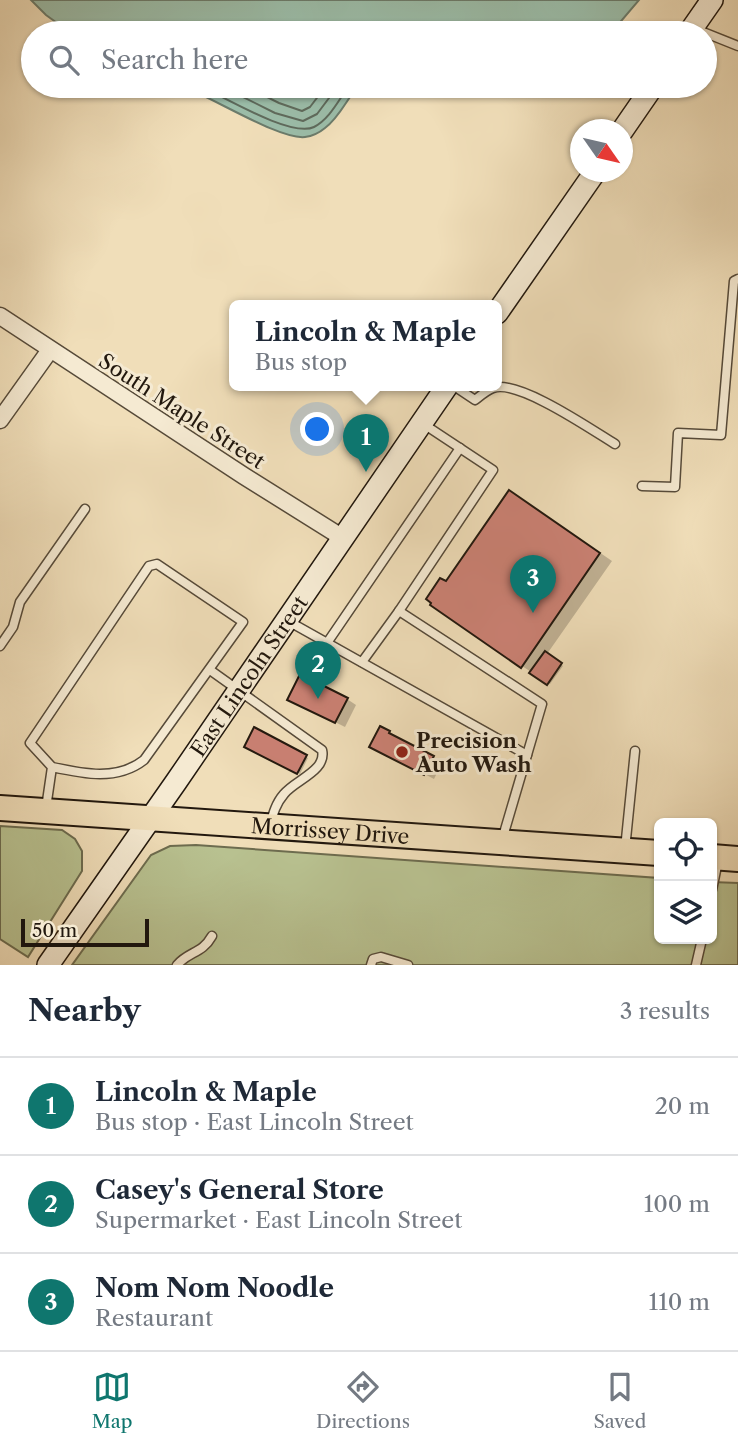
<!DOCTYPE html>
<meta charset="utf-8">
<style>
body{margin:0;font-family:"Libre Caslon Text",serif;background:#f2f2f3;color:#1f2937}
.controls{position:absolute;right:21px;bottom:21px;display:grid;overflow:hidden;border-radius:10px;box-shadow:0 2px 5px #0004}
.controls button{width:63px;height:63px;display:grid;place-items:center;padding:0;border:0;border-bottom:2px solid #e0e1e3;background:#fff;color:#1f2937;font:35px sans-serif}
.compass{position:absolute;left:570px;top:119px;width:63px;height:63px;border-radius:50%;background:#fff;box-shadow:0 2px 5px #0004;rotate:124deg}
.scale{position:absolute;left:21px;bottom:18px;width:128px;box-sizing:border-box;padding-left:7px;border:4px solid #22180e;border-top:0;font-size:19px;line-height:24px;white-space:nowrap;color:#22180e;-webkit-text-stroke:5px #f5ead2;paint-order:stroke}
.you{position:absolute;left:318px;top:430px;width:24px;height:24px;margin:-18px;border:5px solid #fff;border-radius:50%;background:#1a73e8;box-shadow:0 0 0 10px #1a73e833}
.badge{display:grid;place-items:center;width:46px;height:46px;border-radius:50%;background:#0f766e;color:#fff;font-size:23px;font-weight:700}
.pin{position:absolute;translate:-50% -58px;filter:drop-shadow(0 2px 4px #0008)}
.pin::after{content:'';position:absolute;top:37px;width:24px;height:21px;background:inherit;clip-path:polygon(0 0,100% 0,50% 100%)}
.popup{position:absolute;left:229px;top:300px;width:273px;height:91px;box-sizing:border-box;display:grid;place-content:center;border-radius:10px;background:#fff;filter:drop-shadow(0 2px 5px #0005);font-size:23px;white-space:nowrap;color:#747a83}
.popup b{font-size:26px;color:#1f2937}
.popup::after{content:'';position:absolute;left:50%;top:100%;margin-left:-14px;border:14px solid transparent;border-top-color:#fff}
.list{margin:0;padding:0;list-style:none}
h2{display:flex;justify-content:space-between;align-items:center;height:91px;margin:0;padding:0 28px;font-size:30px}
h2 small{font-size:23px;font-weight:400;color:#747a83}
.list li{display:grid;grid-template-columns:46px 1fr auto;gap:21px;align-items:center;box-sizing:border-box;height:98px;padding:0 28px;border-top:2px solid #e0e1e3}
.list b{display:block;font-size:26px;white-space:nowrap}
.list p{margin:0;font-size:23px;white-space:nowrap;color:#747a83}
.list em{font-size:23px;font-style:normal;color:#747a83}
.icon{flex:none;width:38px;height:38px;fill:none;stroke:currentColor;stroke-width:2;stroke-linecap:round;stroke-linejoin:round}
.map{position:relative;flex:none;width:738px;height:965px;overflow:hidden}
.search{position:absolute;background:#fff;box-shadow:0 2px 5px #0004;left:21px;right:21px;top:21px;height:77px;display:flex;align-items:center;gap:18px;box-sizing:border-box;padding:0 24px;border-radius:38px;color:#747a83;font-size:26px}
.sheet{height:385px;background:#fff}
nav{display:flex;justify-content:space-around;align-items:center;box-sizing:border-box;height:98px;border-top:2px solid #e0e1e3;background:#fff;font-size:19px;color:#747a83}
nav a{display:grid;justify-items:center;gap:4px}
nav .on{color:#0f766e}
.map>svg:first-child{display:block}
.green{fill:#b8c190;stroke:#6d6c4f;stroke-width:2}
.water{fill:#9bbda9;stroke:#6b7b6b;stroke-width:2}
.shadow{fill:#0003}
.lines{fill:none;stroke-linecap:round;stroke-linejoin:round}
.shore{stroke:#5e6a5c;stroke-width:2}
.building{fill:#cb8174;stroke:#22180e;stroke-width:2}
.service-casing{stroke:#564a39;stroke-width:11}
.minor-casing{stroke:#564a39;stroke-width:19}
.secondary-casing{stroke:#22180e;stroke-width:24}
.primary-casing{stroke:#22180e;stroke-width:28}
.service{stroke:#f5ead2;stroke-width:8}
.minor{stroke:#f5ead2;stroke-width:16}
.secondary{stroke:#f5ead2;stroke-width:21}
.primary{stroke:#f0deb9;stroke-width:24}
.poi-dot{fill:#8f2418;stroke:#f5ead2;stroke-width:2.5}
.labels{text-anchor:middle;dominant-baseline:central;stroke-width:6;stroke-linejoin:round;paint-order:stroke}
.street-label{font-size:21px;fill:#22180e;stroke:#f5ead2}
.poi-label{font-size:21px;font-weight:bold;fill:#22180e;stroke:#f5ead2;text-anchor:start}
</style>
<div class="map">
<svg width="738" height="965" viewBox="0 0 738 965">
<rect width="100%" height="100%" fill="#f0deb9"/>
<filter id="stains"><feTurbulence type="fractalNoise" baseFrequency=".00286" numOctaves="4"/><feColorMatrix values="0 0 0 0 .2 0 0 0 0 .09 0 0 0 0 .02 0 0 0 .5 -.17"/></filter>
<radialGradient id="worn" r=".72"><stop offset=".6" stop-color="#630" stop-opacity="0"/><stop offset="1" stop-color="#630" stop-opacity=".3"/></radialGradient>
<g class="green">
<polygon points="0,826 62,830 75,839 82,851 82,871 28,957 0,939"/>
<polygon points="196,845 659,878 659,939 712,939 712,882 738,883 738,965 72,965 151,855 170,846"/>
</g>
<g class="water">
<polygon points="31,0 639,0 611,33 71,33 46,15"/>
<path d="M181,86H358C347,99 339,118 325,128C319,133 313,136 305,137C279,140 211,96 181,86Z"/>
</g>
<g class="shadow">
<polygon points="522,499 612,561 547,654 563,666 550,684 522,666 447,583"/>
<polygon points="347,699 356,705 345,727 299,704"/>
<polygon points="381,728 442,763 434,779 381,751"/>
<polygon points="255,730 308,758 300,774 247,746"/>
</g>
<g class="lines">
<g class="shore">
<path d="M200,86C224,97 292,138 314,127C330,119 339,99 349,86"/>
<polyline points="221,86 275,113 303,121 317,114 338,86"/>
<polyline points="245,86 279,103 302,111 310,107 326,86"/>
</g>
</g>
<g class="building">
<polygon points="509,490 600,553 521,668 430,605 431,603 426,599 440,578 446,581"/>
<polygon points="545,651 562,663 547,685 529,673"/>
<polygon points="300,674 348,698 335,723 287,700"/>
<polygon points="380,726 390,731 389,733 434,756 424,775 369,747"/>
<polygon points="254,727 307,755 297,774 244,747"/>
</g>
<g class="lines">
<defs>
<g id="service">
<polyline points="693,28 738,46"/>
<path d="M454,386L475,400C480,396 487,390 493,388C518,379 592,430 615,444"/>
<polyline points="642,486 675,487 678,433 721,435 734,281 738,279"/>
<polyline points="399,611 542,704 502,840"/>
<polyline points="288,621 527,755"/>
<polyline points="327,643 460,448"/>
<polyline points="0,646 13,627 20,602 85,509"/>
<polyline points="362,662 399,611 493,470 422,423"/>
<path d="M210,670L322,750C327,771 295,780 284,794C276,803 273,814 270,825"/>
<path d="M46,808L52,767L30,743L149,566L157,564L243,622L144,760C117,781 84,774 52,767"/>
<polyline points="625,849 635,751"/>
<polyline points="712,890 718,861"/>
<path d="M177,965C189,951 202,954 212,936"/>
<polyline points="371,965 373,959 381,957 408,965"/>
<polyline points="696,965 702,939"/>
</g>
<g id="minor">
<polyline points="0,316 244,476 343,538"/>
<polyline points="0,420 50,350"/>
</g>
<g id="secondary">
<polyline points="689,33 712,0"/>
<polyline points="622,131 653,86"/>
<polyline points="497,313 595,172"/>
<path id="s1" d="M48,965L176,782L447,386"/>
</g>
<g id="primary">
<path id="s2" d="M0,808L659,853"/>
<polyline points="712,857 738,859"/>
</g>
</defs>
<use href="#service" class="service-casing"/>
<use href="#minor" class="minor-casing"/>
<use href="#secondary" class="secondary-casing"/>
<use href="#primary" class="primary-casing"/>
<use href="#service" class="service"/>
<use href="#minor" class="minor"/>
<use href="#secondary" class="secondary"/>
<use href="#primary" class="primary"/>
</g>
<circle class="poi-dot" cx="402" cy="752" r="7"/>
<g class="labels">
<g class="street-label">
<text transform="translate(182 411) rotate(33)">South Maple Street</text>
<text stroke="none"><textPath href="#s1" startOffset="352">East Lincoln Street</textPath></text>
<text stroke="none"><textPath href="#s2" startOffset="331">Morrissey Drive</textPath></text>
</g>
<g class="poi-label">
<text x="416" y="740">Precision<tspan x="416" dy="24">Auto Wash</tspan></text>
</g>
</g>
<rect width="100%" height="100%" filter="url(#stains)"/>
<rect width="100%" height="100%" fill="url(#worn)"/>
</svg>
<div class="controls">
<button><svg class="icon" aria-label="locate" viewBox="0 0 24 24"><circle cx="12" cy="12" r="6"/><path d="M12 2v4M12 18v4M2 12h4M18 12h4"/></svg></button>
<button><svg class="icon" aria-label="layers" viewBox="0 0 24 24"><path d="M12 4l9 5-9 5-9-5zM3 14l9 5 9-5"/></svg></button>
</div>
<svg class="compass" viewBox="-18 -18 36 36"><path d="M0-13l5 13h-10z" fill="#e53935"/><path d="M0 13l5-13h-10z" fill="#747a83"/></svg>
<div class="scale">50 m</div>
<div class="you"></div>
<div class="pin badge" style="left:366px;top:472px">1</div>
<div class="popup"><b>Lincoln &amp; Maple</b>Bus stop</div>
<div class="pin badge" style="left:318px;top:699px">2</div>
<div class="pin badge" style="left:533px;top:613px">3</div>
<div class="search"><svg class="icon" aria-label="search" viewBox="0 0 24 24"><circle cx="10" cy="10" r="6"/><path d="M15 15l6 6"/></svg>Search here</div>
</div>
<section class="sheet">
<h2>Nearby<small>3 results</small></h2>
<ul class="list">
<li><span class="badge">1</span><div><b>Lincoln &amp; Maple</b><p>Bus stop · East Lincoln Street</p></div><em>20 m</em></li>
<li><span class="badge">2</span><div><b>Casey's General Store</b><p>Supermarket · East Lincoln Street</p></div><em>100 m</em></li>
<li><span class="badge">3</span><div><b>Nom Nom Noodle</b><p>Restaurant</p></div><em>110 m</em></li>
</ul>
</section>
<nav>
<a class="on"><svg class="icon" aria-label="map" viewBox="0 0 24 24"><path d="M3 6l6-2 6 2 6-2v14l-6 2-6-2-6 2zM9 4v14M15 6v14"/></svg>Map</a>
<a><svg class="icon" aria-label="directions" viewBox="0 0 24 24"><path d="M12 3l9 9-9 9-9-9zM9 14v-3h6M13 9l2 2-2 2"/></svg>Directions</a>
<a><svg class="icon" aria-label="saved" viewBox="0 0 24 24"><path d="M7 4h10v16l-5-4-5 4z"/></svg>Saved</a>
</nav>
